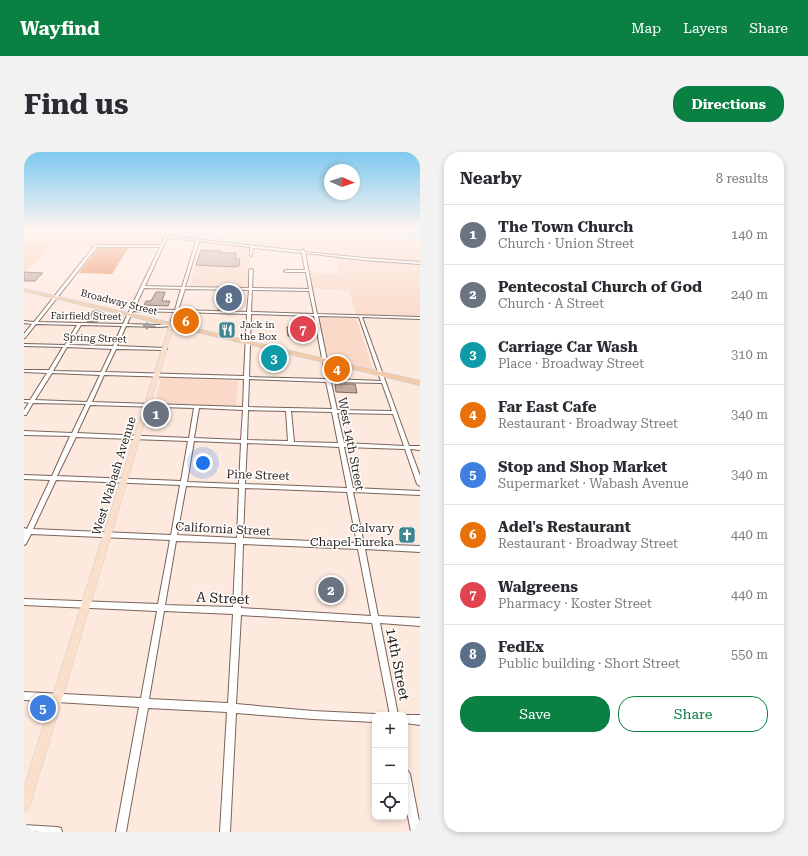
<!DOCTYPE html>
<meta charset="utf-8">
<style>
body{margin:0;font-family:"Roboto Serif",serif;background:#f2f2f3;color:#2b2b33}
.controls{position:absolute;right:12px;bottom:12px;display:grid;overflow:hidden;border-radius:8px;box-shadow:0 2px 6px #0003}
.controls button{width:36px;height:36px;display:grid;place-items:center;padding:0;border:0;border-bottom:1px solid #e1e1e2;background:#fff;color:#2b2b33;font:20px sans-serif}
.compass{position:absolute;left:300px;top:12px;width:36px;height:36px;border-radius:50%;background:#fff;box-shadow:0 2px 6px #0003;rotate:93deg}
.you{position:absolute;left:179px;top:311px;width:14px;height:14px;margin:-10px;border:3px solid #fff;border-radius:50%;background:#1a73e8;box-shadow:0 0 0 6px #1a73e833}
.badge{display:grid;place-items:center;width:26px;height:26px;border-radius:50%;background:#0b8043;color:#fff;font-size:13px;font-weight:700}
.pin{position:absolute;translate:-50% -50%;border:2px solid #fff;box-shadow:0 1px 4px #0006}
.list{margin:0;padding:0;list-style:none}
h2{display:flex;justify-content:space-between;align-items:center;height:52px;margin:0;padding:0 16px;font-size:17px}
h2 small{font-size:13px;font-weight:400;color:#7c7c81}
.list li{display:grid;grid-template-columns:26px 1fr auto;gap:12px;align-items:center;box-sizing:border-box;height:60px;padding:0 16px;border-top:1px solid #e1e1e2}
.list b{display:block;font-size:15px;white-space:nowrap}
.list p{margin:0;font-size:13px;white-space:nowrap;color:#7c7c81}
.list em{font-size:13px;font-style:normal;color:#7c7c81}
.actions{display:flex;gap:8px;padding:12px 16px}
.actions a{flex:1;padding:9px 0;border:1px solid #0b8043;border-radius:16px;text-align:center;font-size:14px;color:#0b8043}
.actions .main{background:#0b8043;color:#fff}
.icon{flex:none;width:22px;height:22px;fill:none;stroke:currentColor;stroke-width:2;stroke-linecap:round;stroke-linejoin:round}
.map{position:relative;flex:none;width:396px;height:680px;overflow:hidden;border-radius:16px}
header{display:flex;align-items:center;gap:24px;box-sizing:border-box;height:56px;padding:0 20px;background:#0b8043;color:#fff}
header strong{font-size:19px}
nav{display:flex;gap:22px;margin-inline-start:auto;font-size:14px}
.intro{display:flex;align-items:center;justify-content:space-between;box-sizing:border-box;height:96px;padding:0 24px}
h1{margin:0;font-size:28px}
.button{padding:10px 18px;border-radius:16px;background:#0b8043;color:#fff;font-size:14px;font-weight:700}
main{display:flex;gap:24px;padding:0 24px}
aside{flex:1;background:#fff;border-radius:16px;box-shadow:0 2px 6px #0003}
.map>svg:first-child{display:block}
.built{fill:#fad9c8}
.green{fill:#fccbb0}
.forest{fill:#e88f5d}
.water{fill:#80e8fd}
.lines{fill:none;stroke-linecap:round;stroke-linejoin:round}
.stream{stroke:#80e8fd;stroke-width:1}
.building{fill:#c2aa9d;stroke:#7d685c}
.minor-casing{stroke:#7a6459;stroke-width:2}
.major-casing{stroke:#d4d2d1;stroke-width:1}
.highway-casing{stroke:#d4d2d1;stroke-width:2}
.minor{fill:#fff;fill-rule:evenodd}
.major{fill:#fadfca;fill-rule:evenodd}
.highway{fill:#f6caa6;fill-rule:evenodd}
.oneway{stroke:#9e9a98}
.labels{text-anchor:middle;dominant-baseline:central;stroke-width:3;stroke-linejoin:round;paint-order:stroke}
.far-street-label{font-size:10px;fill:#281f1a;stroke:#fff}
.far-poi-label{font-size:10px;fill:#281f1a;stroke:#fff;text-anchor:start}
.street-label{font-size:12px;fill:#281f1a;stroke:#fff}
.poi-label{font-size:12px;fill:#281f1a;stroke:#fff;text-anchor:end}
.near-street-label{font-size:14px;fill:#281f1a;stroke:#fff}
</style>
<header>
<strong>Wayfind</strong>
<nav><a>Map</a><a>Layers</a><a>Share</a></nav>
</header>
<div class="intro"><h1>Find us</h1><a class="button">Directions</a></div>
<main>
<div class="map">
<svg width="396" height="680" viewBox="0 0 396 680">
<rect width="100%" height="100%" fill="#fee9df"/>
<g class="built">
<polygon points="150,78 328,78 329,79 396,87 396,109 358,107 148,82"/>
<polygon points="178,90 223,95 223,105 226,105 224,135 166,134"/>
<polygon points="311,104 396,113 396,164 332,162 325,139 289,136 286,121 316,122"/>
<polygon points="296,165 332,166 349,217 307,206 302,197"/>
<polygon points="137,226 214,229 212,254 131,251"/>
</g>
<polygon class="green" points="0,78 143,78 135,94 70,93 68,95 25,94 19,104 0,119"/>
<polygon class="forest" points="75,95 105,95 88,122 55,121"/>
<polygon class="water" points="328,78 396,78 396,87 328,79"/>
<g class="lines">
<polyline class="stream" points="148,82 222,90"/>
</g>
<g class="building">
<polygon points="177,98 197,99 197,101 212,101 211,107 216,107 215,114 210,115 172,113"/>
<polygon points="0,120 19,121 11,129 0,129"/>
<polygon points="132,140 141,140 138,149 146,149 144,154 120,153 122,149 127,149"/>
<polygon points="197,143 214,143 213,149 201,149 200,158 194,158"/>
<polygon points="69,159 74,159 84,163 73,163 73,170 63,170"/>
<polygon points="263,175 280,175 282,185 264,184"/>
<polygon points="311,232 331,232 333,241 312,240"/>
</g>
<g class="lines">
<defs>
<g id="minor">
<path d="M144,78H146L143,84L278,99V98L279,97L281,100L340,106L396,110V112L340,108L281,101L293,162L396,165V167L338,165L385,294H396V298L386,297L396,324V334L393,332L381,297L320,295L329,336L396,339V343L329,340L340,392L396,394V400L341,397L354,464L396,466V474L356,471L374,563H366L348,471L217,463L212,552L289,559L351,562L354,563H351V570L289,567L212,561L206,680H196L203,560L124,556L102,680H92L115,555L0,548V540L117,546L133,459L0,453V447L134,452L146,388L7,382L2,392L0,393V376L3,377L26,328L0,327V323L28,324L46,284L0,283V279L48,281L62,252L9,251L2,263H0V258L5,251L0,250V248H6L23,221L0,220V218H25L39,195L0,194V192L41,193L53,173L12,172L1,186H0V182L8,172L0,171V169L10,170L71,93H137ZM143,86L172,89L158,135L121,134ZM175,89L226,95V103L227,104L228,103L229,96L278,101L281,118H262L260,119L262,120H282L285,137L228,136L229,118L227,117L225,118V136L161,135ZM73,95H136L99,172L14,170ZM120,136L157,137L151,158L110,157ZM161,137L225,138L223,160L154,158ZM228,138L285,139L290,162L227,160ZM109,159L150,160L146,172L134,173L103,172ZM154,160L223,162L220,224L81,220L92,197L141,198L143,197L141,196L93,194L102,174L134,175L149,174ZM227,162L290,164L302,227L225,225ZM294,164L335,165L357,229L307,227ZM57,173L98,174L89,194L45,193ZM43,195L88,197L77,220L29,219ZM28,221L76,223L63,250L11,248ZM80,223L220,227L219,255L68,250ZM225,227L302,230L308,257L224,255ZM307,230L358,231L368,259L313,258ZM66,253L170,256L165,286L53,281ZM175,256L219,258L217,288L170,286ZM224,258L262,259L264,289L223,288ZM267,259L308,260L314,291L270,290ZM313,261L369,262L380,294L320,291ZM52,285L164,289L157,329L33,324ZM170,289L217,291L215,332L163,330ZM223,291L315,295L323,336L221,332ZM32,328L156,333L147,383L9,377ZM162,334L215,336L213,386L153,383ZM221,336L323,340L333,391L219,386ZM152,389L212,391L209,455L141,453ZM219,392L334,397L347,464L217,456ZM140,459L209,462L204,551L125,547Z"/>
<polygon points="380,563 396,563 396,573 381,571 381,563"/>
<polygon points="381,617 384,619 386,622 396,674 396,680 387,680 381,649"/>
<polygon points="0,673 33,675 37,676 38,680 0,680"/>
</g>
<polygon id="major" points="146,172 150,173 6,654 4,658 0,660 0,635"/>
<polygon id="highway" points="0,137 396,229 396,233 0,139"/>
</defs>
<use href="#minor" class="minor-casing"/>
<use href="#major" class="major-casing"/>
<use href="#highway" class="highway-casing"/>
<use href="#minor" class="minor"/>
<use href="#major" class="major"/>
<use href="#highway" class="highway"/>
</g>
<defs><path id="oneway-shaft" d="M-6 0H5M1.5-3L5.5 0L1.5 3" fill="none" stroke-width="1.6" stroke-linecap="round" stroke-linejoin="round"/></defs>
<use class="oneway" href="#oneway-shaft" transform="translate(125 174) rotate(-178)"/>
<linearGradient id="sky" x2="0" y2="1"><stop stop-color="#7ec9f0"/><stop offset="0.45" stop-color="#fff5f1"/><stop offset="1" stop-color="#fff5f1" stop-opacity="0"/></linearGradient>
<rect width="396" height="173" fill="url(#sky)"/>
<defs>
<symbol id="restaurant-square" viewBox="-11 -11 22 22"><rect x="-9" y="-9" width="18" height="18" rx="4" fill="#408691" stroke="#fff"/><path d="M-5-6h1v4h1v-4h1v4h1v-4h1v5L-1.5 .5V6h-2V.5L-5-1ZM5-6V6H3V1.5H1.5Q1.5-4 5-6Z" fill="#fff"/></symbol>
<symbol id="church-square" viewBox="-11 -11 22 22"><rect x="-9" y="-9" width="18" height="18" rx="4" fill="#408691" stroke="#fff"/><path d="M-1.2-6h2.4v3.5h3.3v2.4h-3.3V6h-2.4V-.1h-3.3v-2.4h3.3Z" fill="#fff"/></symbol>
</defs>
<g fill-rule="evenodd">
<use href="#restaurant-square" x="193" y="168" width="20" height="20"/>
<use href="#church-square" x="373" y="373" width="20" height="20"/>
</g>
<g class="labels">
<g class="far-street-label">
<text transform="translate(95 150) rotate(14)">Broadway Street</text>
<text transform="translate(62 164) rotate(1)">Fairfield Street</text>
<text transform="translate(71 186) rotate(2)">Spring Street</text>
</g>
<g class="far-poi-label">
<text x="216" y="172">Jack in<tspan x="216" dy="12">the Box</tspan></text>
</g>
<g class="street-label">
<text transform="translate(327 292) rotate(79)">West 14th Street</text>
<text transform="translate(234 323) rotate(2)">Pine Street</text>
<text transform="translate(90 324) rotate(-73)">West Wabash Avenue</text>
<text transform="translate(199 377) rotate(3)">California Street</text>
</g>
<g class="poi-label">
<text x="370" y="376">Calvary<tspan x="370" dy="14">Chapel Eureka</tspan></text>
</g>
<g class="near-street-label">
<text transform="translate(199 446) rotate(3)">A Street</text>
<text transform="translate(374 512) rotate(79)">14th Street</text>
</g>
</g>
</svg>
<div class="controls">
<button>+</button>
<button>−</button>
<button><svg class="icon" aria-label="locate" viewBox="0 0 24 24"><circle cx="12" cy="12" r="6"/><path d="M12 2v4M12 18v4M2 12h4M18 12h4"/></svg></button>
</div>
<svg class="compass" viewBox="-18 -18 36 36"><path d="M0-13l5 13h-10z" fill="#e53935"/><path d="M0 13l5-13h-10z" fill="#7c7c81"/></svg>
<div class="you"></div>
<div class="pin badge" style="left:132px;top:262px;background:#6b7280">1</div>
<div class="pin badge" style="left:307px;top:438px;background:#6b7280">2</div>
<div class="pin badge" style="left:250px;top:206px;background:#0f9aa8">3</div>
<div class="pin badge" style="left:313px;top:217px;background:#e8710a">4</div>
<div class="pin badge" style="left:19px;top:556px;background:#3f7fe0">5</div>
<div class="pin badge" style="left:162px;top:169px;background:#e8710a">6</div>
<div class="pin badge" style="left:279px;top:177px;background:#e0444e">7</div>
<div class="pin badge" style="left:205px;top:146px;background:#5c6f8a">8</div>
</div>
<aside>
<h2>Nearby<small>8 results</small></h2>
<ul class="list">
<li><span class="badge" style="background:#6b7280">1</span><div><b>The Town Church</b><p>Church · Union Street</p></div><em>140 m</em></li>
<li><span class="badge" style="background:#6b7280">2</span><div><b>Pentecostal Church of God</b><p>Church · A Street</p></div><em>240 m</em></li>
<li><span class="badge" style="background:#0f9aa8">3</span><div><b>Carriage Car Wash</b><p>Place · Broadway Street</p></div><em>310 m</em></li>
<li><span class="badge" style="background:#e8710a">4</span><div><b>Far East Cafe</b><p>Restaurant · Broadway Street</p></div><em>340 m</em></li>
<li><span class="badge" style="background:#3f7fe0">5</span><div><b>Stop and Shop Market</b><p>Supermarket · Wabash Avenue</p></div><em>340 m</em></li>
<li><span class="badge" style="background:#e8710a">6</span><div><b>Adel's Restaurant</b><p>Restaurant · Broadway Street</p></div><em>440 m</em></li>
<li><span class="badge" style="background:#e0444e">7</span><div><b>Walgreens</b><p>Pharmacy · Koster Street</p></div><em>440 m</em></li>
<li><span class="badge" style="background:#5c6f8a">8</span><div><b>FedEx</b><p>Public building · Short Street</p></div><em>550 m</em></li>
</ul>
<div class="actions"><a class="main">Save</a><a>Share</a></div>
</aside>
</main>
